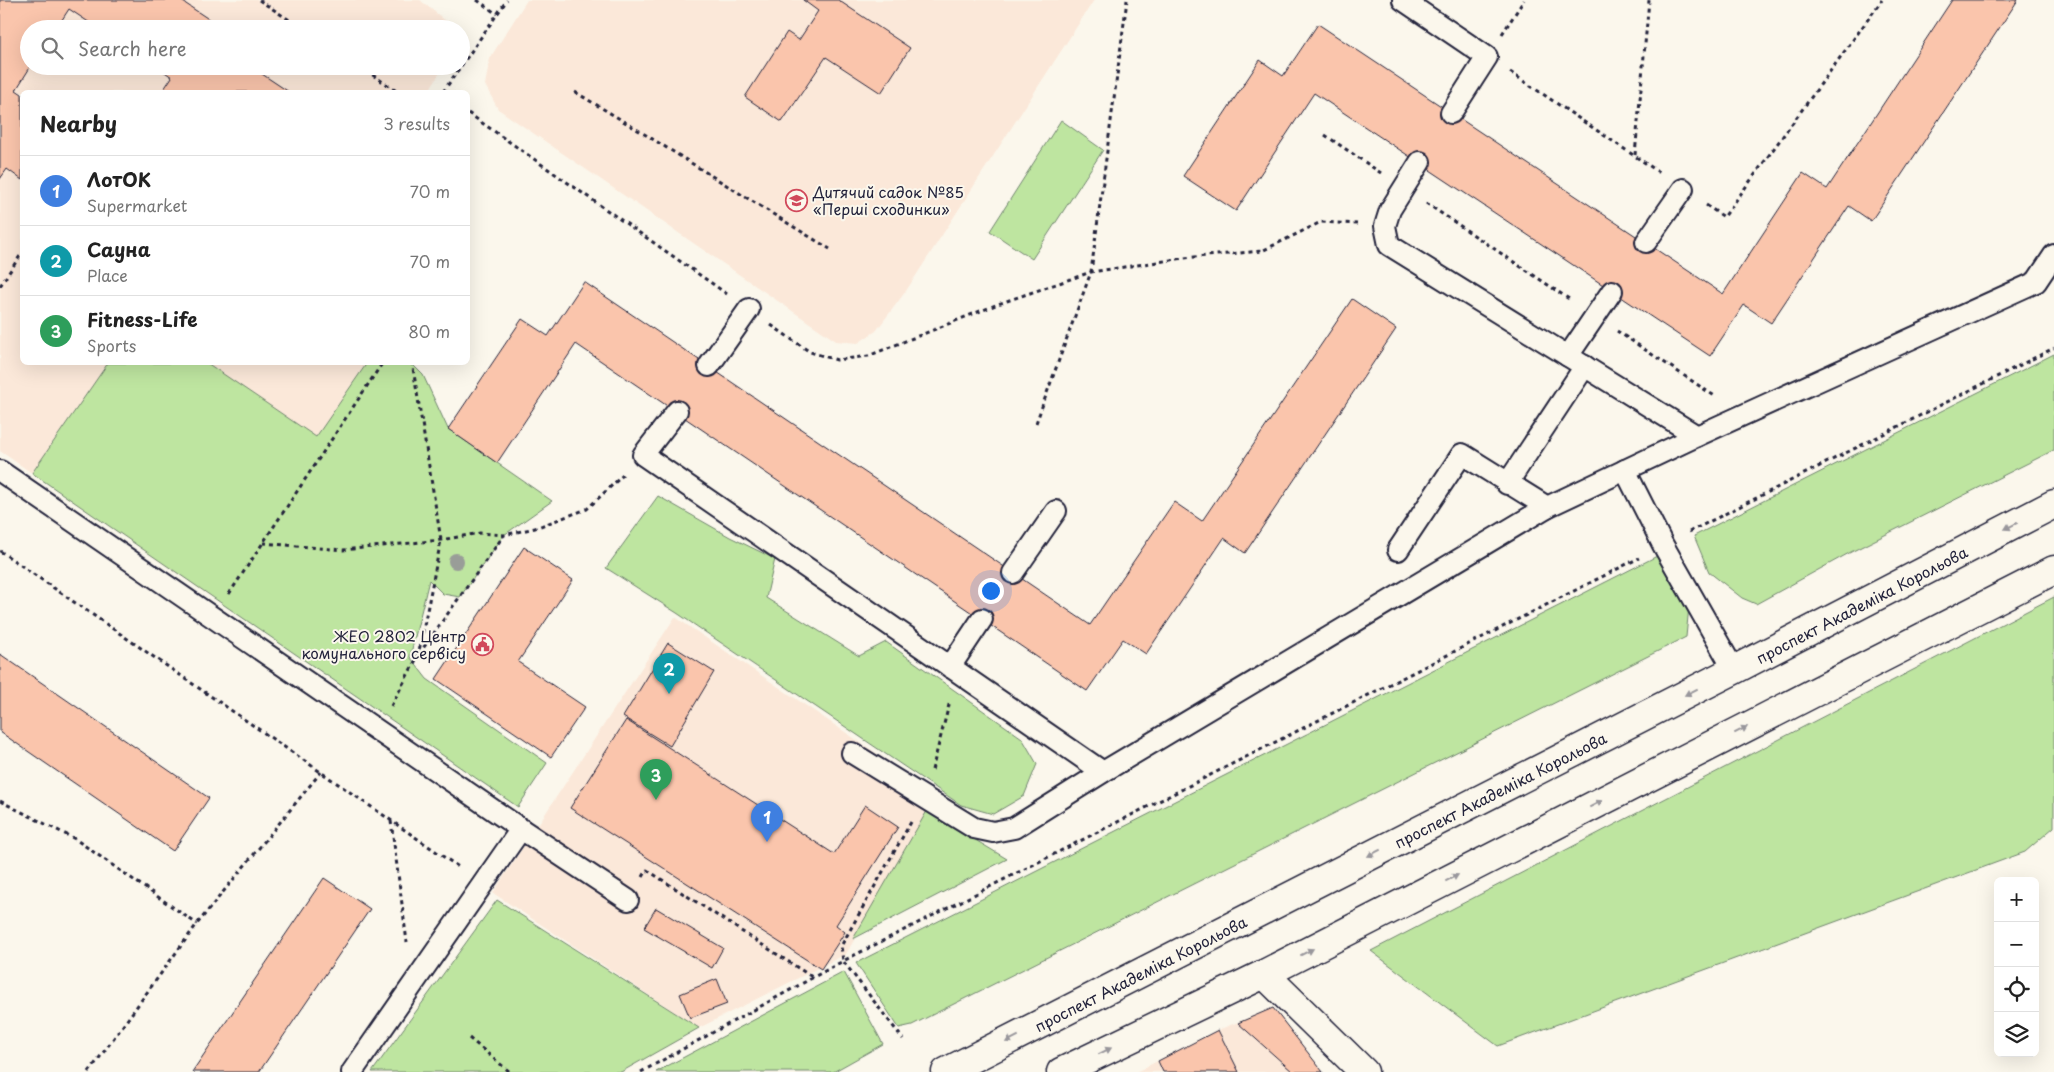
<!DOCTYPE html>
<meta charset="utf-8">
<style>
body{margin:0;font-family:"Playpen Sans",sans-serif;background:#f6f6f6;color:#222}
.controls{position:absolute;right:15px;bottom:15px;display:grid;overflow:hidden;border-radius:8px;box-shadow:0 5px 20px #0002}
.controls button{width:45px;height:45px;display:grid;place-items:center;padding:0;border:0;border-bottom:1px solid #e0e0e0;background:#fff;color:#222;font:25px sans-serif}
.you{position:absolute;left:990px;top:590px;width:18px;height:18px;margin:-12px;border:4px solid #fff;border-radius:50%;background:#1a73e8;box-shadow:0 0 0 8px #1a73e833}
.badge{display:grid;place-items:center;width:32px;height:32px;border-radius:50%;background:#2563eb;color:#fff;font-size:16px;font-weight:700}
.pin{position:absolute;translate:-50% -41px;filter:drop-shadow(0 1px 2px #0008)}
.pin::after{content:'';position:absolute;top:26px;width:18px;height:15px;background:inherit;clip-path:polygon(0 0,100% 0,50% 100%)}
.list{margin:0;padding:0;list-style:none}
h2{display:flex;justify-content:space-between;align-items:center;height:65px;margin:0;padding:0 20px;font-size:21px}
h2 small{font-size:16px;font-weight:400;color:#767676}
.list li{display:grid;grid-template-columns:32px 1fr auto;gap:15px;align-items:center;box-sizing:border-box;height:70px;padding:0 20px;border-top:1px solid #e0e0e0}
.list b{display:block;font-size:19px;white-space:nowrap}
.list p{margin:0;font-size:16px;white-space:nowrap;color:#767676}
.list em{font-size:16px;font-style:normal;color:#767676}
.icon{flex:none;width:28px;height:28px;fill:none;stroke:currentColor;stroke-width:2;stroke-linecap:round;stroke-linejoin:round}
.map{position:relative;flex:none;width:2054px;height:1072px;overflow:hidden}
.search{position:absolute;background:#fff;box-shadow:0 5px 20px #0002;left:20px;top:20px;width:450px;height:55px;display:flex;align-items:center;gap:12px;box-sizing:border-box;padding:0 18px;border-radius:28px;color:#767676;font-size:19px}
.panel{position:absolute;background:#fff;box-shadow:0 5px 20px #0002;left:20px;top:90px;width:450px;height:275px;border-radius:8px}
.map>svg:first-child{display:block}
.built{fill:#fbe8d9}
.green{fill:#bee5a0;stroke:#70846e}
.building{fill:#fac5ac;stroke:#22223b}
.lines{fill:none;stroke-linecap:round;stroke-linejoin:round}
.service-casing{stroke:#22223b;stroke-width:24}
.minor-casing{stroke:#22223b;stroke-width:31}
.secondary-casing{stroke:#22223b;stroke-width:31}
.path{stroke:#22223b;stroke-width:3;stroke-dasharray:4 4;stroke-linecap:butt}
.service{stroke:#fbf7ec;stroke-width:20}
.minor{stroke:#fbf7ec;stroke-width:28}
.secondary{stroke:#fbf7ec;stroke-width:28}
.tree{fill:#999d98}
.oneway{fill:#99979c}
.labels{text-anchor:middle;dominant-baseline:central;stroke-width:4;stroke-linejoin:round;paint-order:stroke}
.poi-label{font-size:15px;fill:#22223b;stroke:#fbf7ec;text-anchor:start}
.street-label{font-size:15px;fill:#22223b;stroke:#fbf7ec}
</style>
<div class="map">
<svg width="2054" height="1072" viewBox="0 0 2054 1072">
<rect width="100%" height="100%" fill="#fbf7ec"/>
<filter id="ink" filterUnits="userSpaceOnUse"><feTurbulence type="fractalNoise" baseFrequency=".02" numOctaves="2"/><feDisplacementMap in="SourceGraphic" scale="10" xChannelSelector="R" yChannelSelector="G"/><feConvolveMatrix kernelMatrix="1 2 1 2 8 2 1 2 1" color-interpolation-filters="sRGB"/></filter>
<g filter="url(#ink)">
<g class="built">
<polygon points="0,0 420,0 456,29 29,29 29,66 444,66 428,92 22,92 22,362 367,363 210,596 0,451"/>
<polygon points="527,0 1094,0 906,291 876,331 858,343 836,341 498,109 485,85 490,58"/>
<polygon points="675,617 938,795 846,954 699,1028 493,893"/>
<polygon points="1273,1008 1323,1072 1136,1072 1218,1030"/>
</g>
<g class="green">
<polygon points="1061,120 1103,150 1032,259 990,231"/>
<polygon points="2054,354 2054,450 1851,552 1756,604 1742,598 1709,572 1694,536"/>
<polygon points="108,363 207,363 316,437 367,363 411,363 423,375 448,429 552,501 504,535 460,597 443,594 429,580 410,657 427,679 547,763 518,807 32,473"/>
<polygon points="658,496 730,537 775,559 766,598 859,656 886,642 1022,738 1037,764 1024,796 993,814 961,805 677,613 606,568"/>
<polygon points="1663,553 1689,606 1686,637 912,1025 899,1028 856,963"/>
<polygon points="2054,597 2054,827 2025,852 1498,1046 1371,951"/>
<polygon points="927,811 1007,859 853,939"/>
<polygon points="497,900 699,1028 621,1072 372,1072"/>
<polygon points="844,972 883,1044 833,1072 656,1072"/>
</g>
<g class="building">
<polygon points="0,0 180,0 213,22 208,29 99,29 69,9 56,29 29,29 29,66 31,66 16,90 22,94 22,180 7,169 0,179"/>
<polygon points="803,0 838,0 910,48 881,93 826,57 782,122 745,97 787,32 799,40 818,11"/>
<polygon points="1952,0 2018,0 1871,221 1849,206 1771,323 1744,305 1710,356 1314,93 1236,211 1183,176 1260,60 1283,76 1318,24 1723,294 1803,173 1827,189"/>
<polygon points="156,66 250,66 289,92 162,92 172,77"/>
<polygon points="584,282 1090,625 1174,502 1202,521 1352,299 1396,329 1245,553 1224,538 1146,654 1123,639 1087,691 576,344 497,463 448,429 522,319 548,336"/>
<polygon points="524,547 573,580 518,662 585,707 551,757 436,679"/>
<polygon points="668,643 714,672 670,746 623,717"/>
<polygon points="0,654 209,798 173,851 0,732"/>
<polygon points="626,720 834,854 865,805 898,827 836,925 845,932 821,969 570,808"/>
<polygon points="324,878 370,909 259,1072 192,1072"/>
<polygon points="656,908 723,948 712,968 644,928"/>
<polygon points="717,979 727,1004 690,1018 680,994"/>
<polygon points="1273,1008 1323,1072 1293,1072 1238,1023"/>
<polygon points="1218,1030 1239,1072 1163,1072 1158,1061"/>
</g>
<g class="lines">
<defs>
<g id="service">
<polyline points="1403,0 1487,57 1451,113"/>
<polyline points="1420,162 1390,210 1385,226 1389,245 1697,436"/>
<polyline points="1646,242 1683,189"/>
<polyline points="1568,356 1612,291"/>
<polyline points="709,366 749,309"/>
<polyline points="677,411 643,455 1103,772"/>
<polyline points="1625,470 1663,545 1734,670"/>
<polyline points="0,471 521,829 352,1072"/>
<polyline points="1507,484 1585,366"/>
<polyline points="1398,550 1462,454 1547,507"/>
<polyline points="1013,573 1056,511"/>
<polyline points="950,667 982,619"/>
<polyline points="852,753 974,828 993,832 1014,828 1103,772 1547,507 1697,436 2036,282 2054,255"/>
<polyline points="521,829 628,900"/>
</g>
<polyline id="minor" points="1264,974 1364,1072"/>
<g id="secondary">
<path id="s1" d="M946,1072L1734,670L2054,504"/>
<polyline points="1061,1072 1264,974 2054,570"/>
</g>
</defs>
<use href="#service" class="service-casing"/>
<use href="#minor" class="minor-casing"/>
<use href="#secondary" class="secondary-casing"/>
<g class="path">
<polyline points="259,0 303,29"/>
<polyline points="477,0 497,14"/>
<polyline points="1502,34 1524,0"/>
<polyline points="359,66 398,92"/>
<polyline points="461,66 507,0"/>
<polyline points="1510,72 1660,173"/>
<polyline points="443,92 461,66"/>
<path d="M575,92C661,143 744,197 830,249"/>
<polyline points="468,113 727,294"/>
<polyline points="1325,135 1381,173"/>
<polyline points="1635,155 1649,0"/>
<polyline points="1426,203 1572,301"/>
<polyline points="1706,205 1724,217 1882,0"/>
<polyline points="0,286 22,253"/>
<polyline points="771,325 810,352 837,360 868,356 998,304 1091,272 1184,258 1262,251 1321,222 1357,224"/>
<polyline points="1617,331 1716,397"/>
<polyline points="1036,423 1091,272 1127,0"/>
<polyline points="1689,532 2054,348"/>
<polyline points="263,543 343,550 441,540 480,533 504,535 535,528 587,509 623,475"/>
<polyline points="0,551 460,868"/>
<polyline points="229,594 383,362"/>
<polyline points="419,654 504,535"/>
<polyline points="391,706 418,656 441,540 412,362"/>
<polyline points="932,770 950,701"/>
<polyline points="0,801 75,839 197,924"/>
<polyline points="391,821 407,942"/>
<polyline points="911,822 841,946 843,961 1639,558"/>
<polyline points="643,877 647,870 812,977"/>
<polyline points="469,1038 510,1072"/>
<polyline points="89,1072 197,924 321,772"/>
<polyline points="641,1072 843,961 903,1039"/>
</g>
<use href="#service" class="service"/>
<use href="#minor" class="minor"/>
<use href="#secondary" class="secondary"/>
</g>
<circle class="tree" cx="456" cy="561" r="8"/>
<defs><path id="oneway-solid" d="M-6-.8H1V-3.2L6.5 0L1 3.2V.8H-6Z" transform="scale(1.25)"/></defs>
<g class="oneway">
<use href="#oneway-solid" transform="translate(2011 526) rotate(153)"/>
<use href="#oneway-solid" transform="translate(1691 692) rotate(153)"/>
<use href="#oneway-solid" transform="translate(1741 730) rotate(-27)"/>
<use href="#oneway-solid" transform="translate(1596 804) rotate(-27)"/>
<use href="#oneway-solid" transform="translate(1374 853) rotate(153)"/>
<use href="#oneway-solid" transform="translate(1452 878) rotate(-27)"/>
<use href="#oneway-solid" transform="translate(1307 952) rotate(-27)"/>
<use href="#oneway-solid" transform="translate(1012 1039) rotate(153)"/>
<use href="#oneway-solid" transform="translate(1105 1051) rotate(-26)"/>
</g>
</g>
<defs>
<symbol id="school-ring" viewBox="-11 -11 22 22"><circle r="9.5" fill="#fbf7ec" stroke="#d1495b" stroke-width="1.5"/><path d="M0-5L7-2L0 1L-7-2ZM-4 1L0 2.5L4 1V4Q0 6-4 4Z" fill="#d1495b"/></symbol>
<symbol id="civic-ring" viewBox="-11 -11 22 22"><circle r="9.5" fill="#fbf7ec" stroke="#d1495b" stroke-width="1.5"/><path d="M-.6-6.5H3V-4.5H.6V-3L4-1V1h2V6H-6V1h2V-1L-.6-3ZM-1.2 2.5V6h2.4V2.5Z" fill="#d1495b"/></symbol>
</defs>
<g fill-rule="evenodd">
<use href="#school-ring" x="784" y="188" width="25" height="25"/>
<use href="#civic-ring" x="470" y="632" width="25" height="25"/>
</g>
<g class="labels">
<g class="poi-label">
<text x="813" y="191">Дитячий садок №85<tspan x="813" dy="17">«Перші сходинки»</tspan></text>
<text x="466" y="635" text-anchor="end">ЖЕО 2802 Центр<tspan x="466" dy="17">комунального сервісу</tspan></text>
</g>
<g class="street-label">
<text stroke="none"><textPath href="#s1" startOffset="1028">проспект Академіка Корольова</textPath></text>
<text stroke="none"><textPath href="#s1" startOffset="622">проспект Академіка Корольова</textPath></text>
<text stroke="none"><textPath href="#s1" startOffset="218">проспект Академіка Корольова</textPath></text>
</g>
</g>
</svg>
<div class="controls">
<button>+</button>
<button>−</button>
<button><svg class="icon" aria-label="locate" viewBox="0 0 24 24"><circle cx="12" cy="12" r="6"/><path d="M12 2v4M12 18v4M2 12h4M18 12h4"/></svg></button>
<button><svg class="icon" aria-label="layers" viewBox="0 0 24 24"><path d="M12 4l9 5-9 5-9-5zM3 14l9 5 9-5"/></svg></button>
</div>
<div class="you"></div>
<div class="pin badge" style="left:767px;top:842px;background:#3f7fe0">1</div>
<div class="pin badge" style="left:669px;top:694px;background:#0f9aa8">2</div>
<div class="pin badge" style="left:656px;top:800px;background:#2e9e5b">3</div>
<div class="search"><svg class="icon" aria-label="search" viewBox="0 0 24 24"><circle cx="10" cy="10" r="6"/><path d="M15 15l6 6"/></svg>Search here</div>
<section class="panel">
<h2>Nearby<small>3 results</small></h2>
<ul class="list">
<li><span class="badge" style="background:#3f7fe0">1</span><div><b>ЛотОК</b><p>Supermarket</p></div><em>70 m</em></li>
<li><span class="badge" style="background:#0f9aa8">2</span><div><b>Сауна</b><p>Place</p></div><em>70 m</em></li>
<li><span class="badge" style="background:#2e9e5b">3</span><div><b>Fitness-Life</b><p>Sports</p></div><em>80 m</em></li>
</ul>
</section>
</div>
